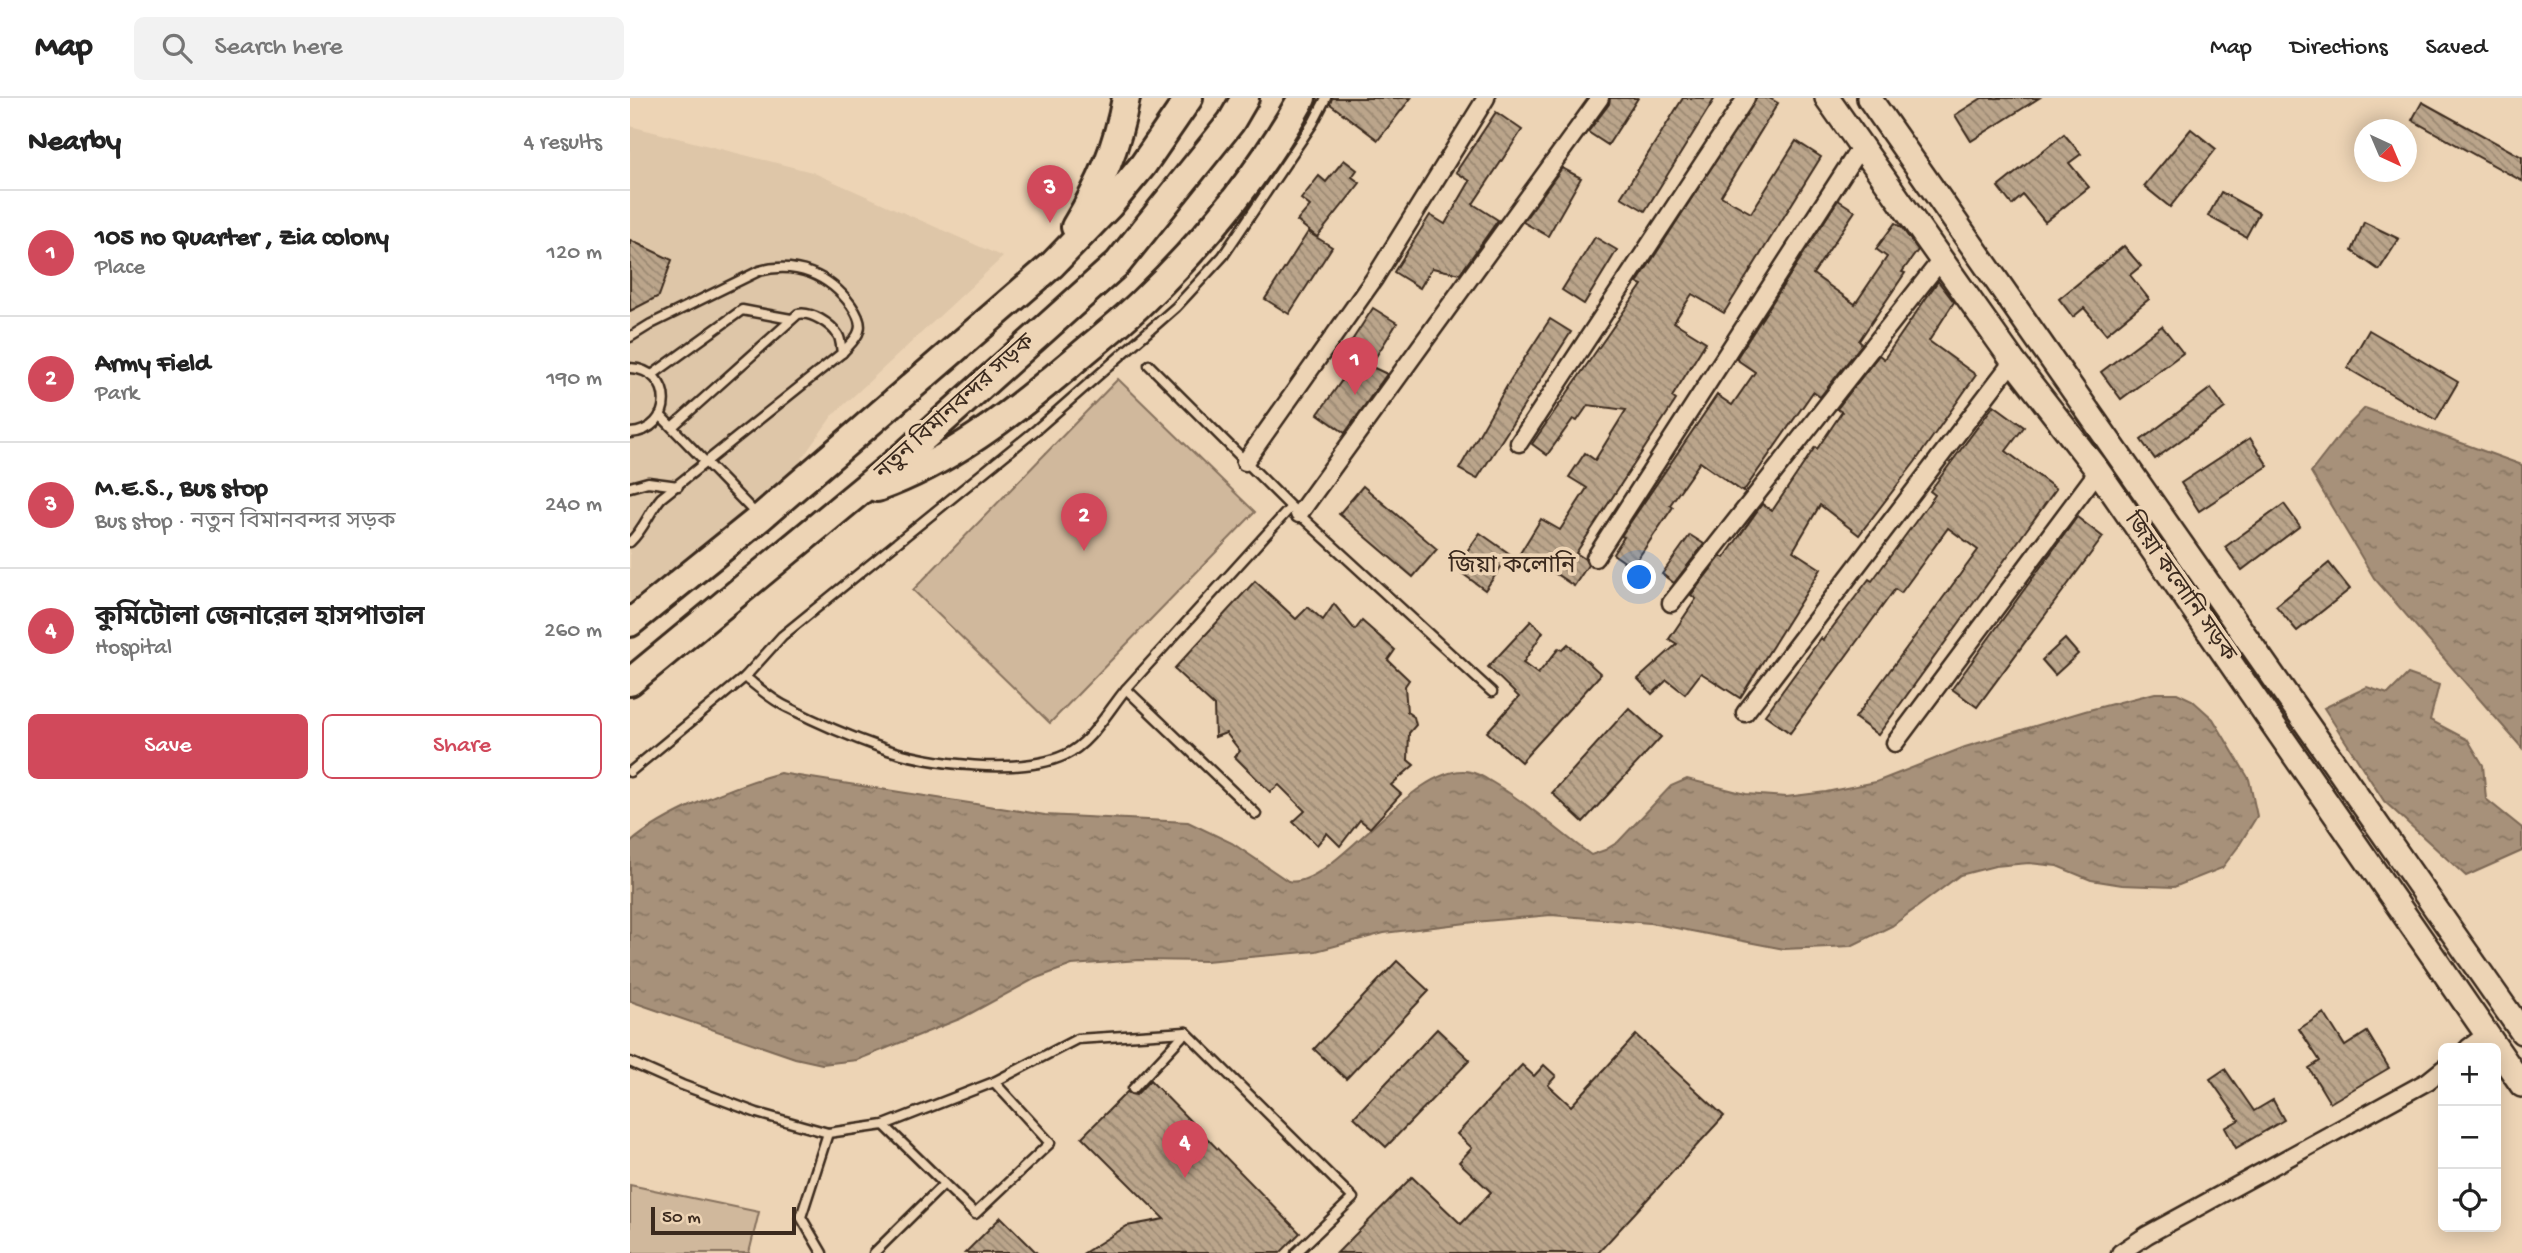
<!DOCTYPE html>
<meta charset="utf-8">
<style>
body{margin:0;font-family:"Gochi Hand","Noto Sans Bengali",sans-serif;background:#f2f2f2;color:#222}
.controls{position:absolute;right:21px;bottom:21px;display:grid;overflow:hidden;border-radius:10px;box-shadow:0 4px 18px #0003}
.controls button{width:63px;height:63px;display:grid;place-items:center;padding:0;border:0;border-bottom:2px solid #e0e0e0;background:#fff;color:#222;font:35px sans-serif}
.compass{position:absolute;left:1724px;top:21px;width:63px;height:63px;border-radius:50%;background:#fff;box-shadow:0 4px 18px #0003;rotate:136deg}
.scale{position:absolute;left:21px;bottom:18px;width:145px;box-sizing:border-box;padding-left:7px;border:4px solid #3b2a1e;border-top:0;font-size:19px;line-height:24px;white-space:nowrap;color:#3b2a1e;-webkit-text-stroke:5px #edd4b5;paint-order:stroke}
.you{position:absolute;left:1010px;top:480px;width:24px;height:24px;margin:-18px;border:5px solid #fff;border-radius:50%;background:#1a73e8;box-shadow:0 0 0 10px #1a73e833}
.badge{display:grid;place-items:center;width:46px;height:46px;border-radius:50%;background:#d1495b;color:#fff;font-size:23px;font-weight:700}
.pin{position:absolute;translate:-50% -58px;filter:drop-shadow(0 2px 4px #0008)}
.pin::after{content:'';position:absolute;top:37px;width:24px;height:21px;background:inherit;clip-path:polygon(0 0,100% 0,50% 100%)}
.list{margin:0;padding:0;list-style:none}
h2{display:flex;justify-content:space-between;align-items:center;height:91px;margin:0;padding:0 28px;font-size:30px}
h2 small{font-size:23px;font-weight:400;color:#767676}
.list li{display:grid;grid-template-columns:46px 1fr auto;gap:21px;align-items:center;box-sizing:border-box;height:126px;padding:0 28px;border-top:2px solid #e0e0e0}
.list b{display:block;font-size:26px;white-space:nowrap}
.list p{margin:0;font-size:23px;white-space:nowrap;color:#767676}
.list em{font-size:23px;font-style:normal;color:#767676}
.actions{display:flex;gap:14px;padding:21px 28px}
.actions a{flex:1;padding:16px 0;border:2px solid #d1495b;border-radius:10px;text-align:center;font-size:24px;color:#d1495b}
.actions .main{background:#d1495b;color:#fff}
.icon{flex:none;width:38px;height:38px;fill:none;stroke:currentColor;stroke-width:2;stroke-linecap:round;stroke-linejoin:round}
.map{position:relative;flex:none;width:1892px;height:1155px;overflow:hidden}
header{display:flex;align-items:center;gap:42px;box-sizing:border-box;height:98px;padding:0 35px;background:#fff;border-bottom:2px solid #e0e0e0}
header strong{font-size:33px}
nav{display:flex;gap:38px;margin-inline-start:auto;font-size:24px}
.search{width:490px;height:63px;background:#f2f2f2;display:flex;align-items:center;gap:18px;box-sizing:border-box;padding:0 24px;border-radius:10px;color:#767676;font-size:26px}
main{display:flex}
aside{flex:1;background:#fff}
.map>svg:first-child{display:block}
.built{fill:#dec6a8}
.green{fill:#d0b89c;stroke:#86715d;stroke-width:2}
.water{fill:url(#water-ripples);stroke:#7c6855;stroke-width:2}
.building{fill:url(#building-back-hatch);stroke:#3b2a1e;stroke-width:2}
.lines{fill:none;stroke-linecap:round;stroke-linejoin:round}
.service-casing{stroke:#3b2a1e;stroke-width:13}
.minor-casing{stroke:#3b2a1e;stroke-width:21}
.secondary-casing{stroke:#3b2a1e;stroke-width:28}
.trunk-casing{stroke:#3b2a1e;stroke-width:32}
.service{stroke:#edd4b5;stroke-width:8}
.minor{stroke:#edd4b5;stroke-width:16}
.secondary{stroke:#edd4b5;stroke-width:23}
.trunk{stroke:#edd4b5;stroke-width:26}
.labels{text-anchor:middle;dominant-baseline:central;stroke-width:7;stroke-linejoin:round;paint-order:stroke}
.street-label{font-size:23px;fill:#3b2a1e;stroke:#edd4b5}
.neighbourhood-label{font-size:24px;fill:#3b2a1e;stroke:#edd4b5}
</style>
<header>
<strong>Map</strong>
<div class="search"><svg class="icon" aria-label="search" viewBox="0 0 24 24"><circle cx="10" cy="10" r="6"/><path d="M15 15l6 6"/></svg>Search here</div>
<nav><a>Map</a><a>Directions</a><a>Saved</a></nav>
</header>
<main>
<aside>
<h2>Nearby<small>4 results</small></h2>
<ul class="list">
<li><span class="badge">1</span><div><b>105 no Quarter , Zia colony</b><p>Place</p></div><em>120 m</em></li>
<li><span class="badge">2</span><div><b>Army Field</b><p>Park</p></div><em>190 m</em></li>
<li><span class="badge">3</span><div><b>M.E.S., Bus stop</b><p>Bus stop · নতুন বিমানবন্দর সড়ক</p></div><em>240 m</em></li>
<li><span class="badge">4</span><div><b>কুর্মিটোলা জেনারেল হাসপাতাল</b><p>Hospital</p></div><em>260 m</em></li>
</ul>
<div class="actions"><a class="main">Save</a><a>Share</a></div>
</aside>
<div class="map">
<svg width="1892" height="1155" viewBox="0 0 1892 1155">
<defs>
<pattern id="water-ripples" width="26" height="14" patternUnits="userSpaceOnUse" patternTransform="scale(1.75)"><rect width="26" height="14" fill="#a7917a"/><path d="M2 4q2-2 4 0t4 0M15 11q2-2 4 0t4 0" fill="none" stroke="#897763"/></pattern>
<pattern id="building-back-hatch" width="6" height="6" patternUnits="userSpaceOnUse" patternTransform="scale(1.75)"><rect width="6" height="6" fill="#bba58b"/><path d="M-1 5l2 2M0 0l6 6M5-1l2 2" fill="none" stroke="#998771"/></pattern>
</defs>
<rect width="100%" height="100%" fill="#edd4b5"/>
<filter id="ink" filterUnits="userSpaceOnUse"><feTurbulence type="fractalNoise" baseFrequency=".0143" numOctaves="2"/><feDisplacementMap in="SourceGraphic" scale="14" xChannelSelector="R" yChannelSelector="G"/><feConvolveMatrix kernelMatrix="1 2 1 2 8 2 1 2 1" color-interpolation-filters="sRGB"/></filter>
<g filter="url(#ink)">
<polygon class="built" points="0,28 182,74 373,159 202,318 130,420 0,503"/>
<g class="green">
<polygon points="488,281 625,414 420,625 283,492"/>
<polygon points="0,1087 129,1114 119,1155 0,1155"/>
</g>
<g class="water">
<polygon points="1735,310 1892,367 1892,650 1744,480 1681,374 1713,333"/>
<polygon points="1778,576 1809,587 1800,622 1838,642 1853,667 1856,701 1892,730 1892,753 1836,778 1754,703 1694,610 1737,589 1758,596"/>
<path d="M1525,595H1547L1562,602L1583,621L1619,681L1627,718L1608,749L1592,770L1544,789L1492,787L1461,782L1427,768L1399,765L1365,768L1330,777L1262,828L1221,848L1154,851L1020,825L921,817L845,824L754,835L686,853L576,863L509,862L442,867L404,881L332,920L227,962L192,966L165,960L0,903V745C34,715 106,687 150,675L415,717L558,724L602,745L658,783C701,794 785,660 841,674C850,676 858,682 865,686C899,706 929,734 961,757L975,752L988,744L1041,688L1057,681L1116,696L1156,699L1196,694L1246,684L1335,649L1455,613Z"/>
</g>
<g class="building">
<polygon points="702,0 781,0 748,42 700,6"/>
<polygon points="980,0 1008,0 978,47 958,34 979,6"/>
<polygon points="1053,0 1085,0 1015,113 991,99"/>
<polygon points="1126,0 1139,0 1148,5 1091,98 1121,115 1166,43 1191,59 1094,215 1062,196 1044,224 1076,244 1042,299 1046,302 946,455 955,461 958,467 944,488 920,472 918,475 889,457 911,421 930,432 957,390 939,379 955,355 965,362 996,312 958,307 947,323 943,321 917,357 902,346 1012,187 1007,185"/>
<polygon points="1352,0 1409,0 1341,43 1325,17"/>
<polygon points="1792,4 1892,59 1892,83 1782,22"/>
<polygon points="866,14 892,32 843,106 868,122 830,176 802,170 790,190 764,174 800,117 815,126 840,83 826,74"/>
<polygon points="1561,31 1586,51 1540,109 1514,88"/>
<polygon points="1434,36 1451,56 1439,65 1459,89 1415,124 1393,97 1382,107 1368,89"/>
<polygon points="714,62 727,72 722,79 730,85 687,139 667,123 680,108 671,101 689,78 696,84"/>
<polygon points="932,70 951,80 918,138 893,124"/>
<polygon points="1591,94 1629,115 1616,139 1578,118"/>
<polygon points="1208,102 1225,113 1183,176 1225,206 1257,159 1246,151 1265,125 1272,130 1288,152 1272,174 1275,175 1229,243 1232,246 1190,299 1183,294 1113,394 1070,364 1040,407 1043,409 1002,469 983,456 994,439 991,438 1087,297 1102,307 1125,274 1106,261"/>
<polygon points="1734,124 1769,141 1749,172 1722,153"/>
<polygon points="678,134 702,149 659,216 635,201"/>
<polygon points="965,139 987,152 954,206 932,192"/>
<polygon points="0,142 42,162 29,198 0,213"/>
<polygon points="1494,148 1511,168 1500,177 1519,201 1476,236 1454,210 1443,219 1429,201"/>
<polygon points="1308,183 1324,204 1299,243 1346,277 1285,364 1229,437 1190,407 1163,453 1191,471 1110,600 1071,575 1055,596 1037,582 1022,596 1008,581 1047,546 1039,541 1066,501 1061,497 1091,458 1094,460 1132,406 1142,413 1185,349 1187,351 1212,314 1207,311 1249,257 1254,261"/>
<polygon points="743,210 767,225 740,268 757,276 715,335 688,316 717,275 706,267"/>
<polygon points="920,221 941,234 847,381 829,371 881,281"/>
<polygon points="1532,228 1553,255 1491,301 1471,274"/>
<polygon points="1739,232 1828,284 1806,322 1717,270"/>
<polygon points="1581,290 1595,310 1525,361 1511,342"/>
<polygon points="1364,307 1394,329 1376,353 1426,391 1248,637 1225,620 1348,452 1318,430 1271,495 1265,491 1160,635 1135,617 1191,540 1193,542 1239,481 1242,483 1305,397 1300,393"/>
<polygon points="1620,340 1638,368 1569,413 1551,385"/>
<polygon points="733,388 807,451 783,479 709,416"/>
<polygon points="1654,406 1670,428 1612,472 1595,449"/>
<polygon points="1447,419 1473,439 1347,609 1322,591"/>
<polygon points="850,435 880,456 855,492 825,470"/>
<polygon points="1060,437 1074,446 1044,485 1032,476"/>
<polygon points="1699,465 1720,491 1667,533 1646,508"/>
<polygon points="625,483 666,521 678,509 693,522 704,506 725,532 732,523 765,552 758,562 779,582 775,588 777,614 784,619 786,627 779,635 778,662 784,667 761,687 771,696 740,730 730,722 710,748 697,735 687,747 663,724 675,713 649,687 640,694 605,659 610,653 596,635 585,639 584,608 544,571"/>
<polygon points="901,523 913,534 893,565 908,576 929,550 932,552 938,546 971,576 891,664 857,634 889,599 858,569"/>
<polygon points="1435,541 1448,556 1425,577 1412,562"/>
<polygon points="999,610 1031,639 953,724 922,695"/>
<polygon points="767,863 799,893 716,981 684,951"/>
<polygon points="1694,915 1715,948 1737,934 1759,970 1700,1005 1679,970 1690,963 1669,931"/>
<polygon points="807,931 840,962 756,1049 724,1019"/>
<polygon points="1006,937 1094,1018 968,1155 707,1155 782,1079 831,1126 861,1094 829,1064 842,1050 827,1036 892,967 904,978 914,967 926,978 918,987 941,1008"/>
<polygon points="1595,971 1624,1013 1643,1002 1654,1022 1606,1050 1595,1030 1609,1022 1580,981"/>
<polygon points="520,982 670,1135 650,1155 454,1155 497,1128 534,1121 452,1039 497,994 506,997"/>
<polygon points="371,1119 407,1155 335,1155"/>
</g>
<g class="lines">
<defs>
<g id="service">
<path d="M0,239L21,226L129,173C166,163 199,177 221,207C226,214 232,225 229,233C227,241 217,249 212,255L31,400C19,414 14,431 0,444"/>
<polyline points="519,267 661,409 862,594"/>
<path d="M0,270C45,272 45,332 0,335"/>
<polyline points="22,277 112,212 161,221"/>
<polyline points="30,317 128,418"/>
<path d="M42,329L168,216C181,213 201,226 208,237C211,242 211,249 212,255"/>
<polyline points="0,389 18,384 48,388"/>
<path d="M115,579C129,590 143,603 159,610C188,625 221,639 252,650C299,666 389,678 435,657C460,646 478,613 496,591"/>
<polyline points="0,674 115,579 152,538 407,331 546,209 593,158 683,25 696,0"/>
<polyline points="626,716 496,591 661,409"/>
<polyline points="0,964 52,987 127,1015 198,1035 254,1027 364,984 447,941 556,934 723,1100 666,1155"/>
<polyline points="503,991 556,934"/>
<polyline points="254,1027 345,1116 420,1045 364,984"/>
<polyline points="192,1155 171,1119 198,1035"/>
<polyline points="244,1155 314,1086"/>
</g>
<g id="minor">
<polyline points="889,345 1116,0"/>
<polyline points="615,364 744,181 856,0"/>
<polyline points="669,416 970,0"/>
<polyline points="965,460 1231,48"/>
<polyline points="1041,505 1311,162"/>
<polyline points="1115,615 1383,263"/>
<polyline points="1265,645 1468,373"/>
<polyline points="1838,950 1857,936"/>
<polyline points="1490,1155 1517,1137 1798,983 1813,971"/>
</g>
<g id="secondary">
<polyline points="1197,0 1383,263 1468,373 1892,987"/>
<polyline points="1239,0 1892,934"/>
</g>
<g id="trunk">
<path d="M445,129C471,86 487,50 496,0"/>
<path d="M247,390C320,364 380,317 439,267C464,245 491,225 515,201C576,142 631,74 672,0"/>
<polyline points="0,525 130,420 422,167 479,108 513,67 559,0"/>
<polyline points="0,584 279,353 488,165 601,24 615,0"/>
</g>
</defs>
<use href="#service" class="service-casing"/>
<use href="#minor" class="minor-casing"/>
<use href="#secondary" class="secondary-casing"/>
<use href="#trunk" class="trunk-casing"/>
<use href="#service" class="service"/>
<use href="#minor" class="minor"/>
<use href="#secondary" class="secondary"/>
<use href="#trunk" class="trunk"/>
</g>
</g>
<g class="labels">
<g class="street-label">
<text transform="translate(326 310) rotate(-42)">নতুন বিমানবন্দর সড়ক</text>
<text transform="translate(1549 490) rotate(55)">জিয়া কলোনি সড়ক</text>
</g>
<g class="neighbourhood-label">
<text x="882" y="469">জিয়া কলোনি</text>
</g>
</g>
</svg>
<div class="controls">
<button>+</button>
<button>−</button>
<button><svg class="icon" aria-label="locate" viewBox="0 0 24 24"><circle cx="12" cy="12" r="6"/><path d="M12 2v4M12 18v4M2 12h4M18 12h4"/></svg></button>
</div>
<svg class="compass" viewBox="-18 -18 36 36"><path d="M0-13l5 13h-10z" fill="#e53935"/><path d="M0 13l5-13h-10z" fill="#767676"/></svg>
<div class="scale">50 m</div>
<div class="you"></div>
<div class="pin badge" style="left:725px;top:297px">1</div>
<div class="pin badge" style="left:454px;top:453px">2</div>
<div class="pin badge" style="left:420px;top:125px">3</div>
<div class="pin badge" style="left:555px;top:1080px">4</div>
</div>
</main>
